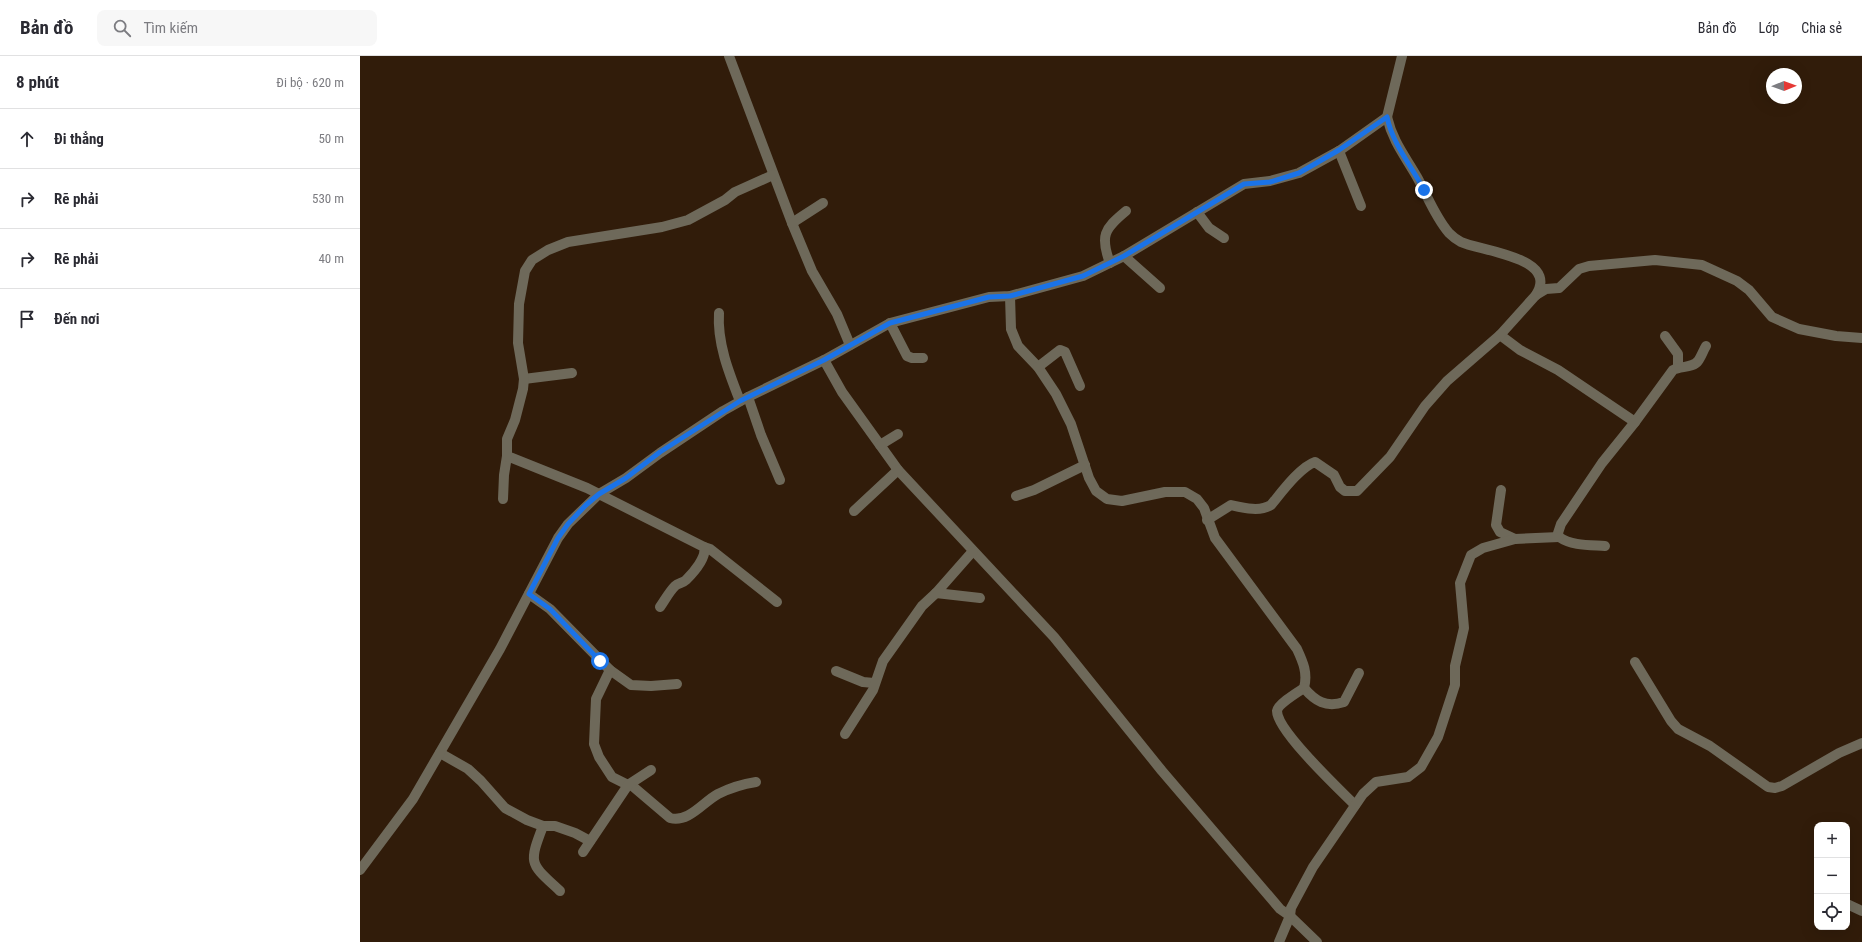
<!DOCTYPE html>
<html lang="vi">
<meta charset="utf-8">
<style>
body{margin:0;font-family:"Roboto Condensed",sans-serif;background:#f7f7f7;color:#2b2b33}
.controls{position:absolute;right:12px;bottom:12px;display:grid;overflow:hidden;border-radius:8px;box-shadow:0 4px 16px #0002}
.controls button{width:36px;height:36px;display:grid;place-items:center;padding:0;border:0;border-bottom:1px solid #e1e1e2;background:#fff;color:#2b2b33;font:20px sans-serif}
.compass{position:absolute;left:1406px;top:12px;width:36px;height:36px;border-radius:50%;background:#fff;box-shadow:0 4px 16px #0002;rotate:89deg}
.stop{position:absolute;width:12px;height:12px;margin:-9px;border:3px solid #1a73e8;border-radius:50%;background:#fff}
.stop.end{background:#1a73e8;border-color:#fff;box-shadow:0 1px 4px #0008}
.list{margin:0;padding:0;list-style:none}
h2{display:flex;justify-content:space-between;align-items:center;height:52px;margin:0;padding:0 16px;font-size:17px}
h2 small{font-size:13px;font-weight:400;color:#7c7c81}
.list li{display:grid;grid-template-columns:26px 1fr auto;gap:12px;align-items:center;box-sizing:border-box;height:60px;padding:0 16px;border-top:1px solid #e1e1e2}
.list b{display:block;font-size:15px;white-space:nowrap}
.list em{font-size:13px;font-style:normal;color:#7c7c81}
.icon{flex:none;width:22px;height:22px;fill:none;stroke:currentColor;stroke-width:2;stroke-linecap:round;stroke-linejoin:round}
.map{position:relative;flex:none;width:1502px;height:886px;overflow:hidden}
header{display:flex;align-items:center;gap:24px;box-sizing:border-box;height:56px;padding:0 20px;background:#fff;border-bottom:1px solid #e1e1e2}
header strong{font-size:19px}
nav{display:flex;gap:22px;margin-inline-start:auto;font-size:14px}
.search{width:280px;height:36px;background:#f7f7f7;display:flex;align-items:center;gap:10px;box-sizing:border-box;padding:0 14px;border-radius:8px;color:#7c7c81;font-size:15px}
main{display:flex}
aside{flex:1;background:#fff}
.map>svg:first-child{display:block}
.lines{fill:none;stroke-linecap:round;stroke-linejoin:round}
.minor{stroke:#6e695a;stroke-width:10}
.route{stroke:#1a73e8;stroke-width:5}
</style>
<header>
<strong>Bản đồ</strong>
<div class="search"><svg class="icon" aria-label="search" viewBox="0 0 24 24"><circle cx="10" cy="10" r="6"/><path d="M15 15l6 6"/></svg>Tìm kiếm</div>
<nav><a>Bản đồ</a><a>Lớp</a><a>Chia sẻ</a></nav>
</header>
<main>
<aside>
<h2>8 phút<small>Đi bộ · 620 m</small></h2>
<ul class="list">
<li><svg class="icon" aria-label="ahead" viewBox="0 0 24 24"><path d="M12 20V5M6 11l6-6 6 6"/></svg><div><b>Đi thẳng</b></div><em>50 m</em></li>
<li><svg class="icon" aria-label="right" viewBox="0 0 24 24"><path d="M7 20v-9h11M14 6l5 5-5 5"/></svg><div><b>Rẽ phải</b></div><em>530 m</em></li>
<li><svg class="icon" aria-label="right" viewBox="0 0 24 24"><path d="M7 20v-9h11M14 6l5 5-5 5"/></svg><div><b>Rẽ phải</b></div><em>40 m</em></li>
<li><svg class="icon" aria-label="arrive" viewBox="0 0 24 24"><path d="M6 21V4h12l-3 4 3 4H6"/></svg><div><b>Đến nơi</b></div></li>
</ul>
</aside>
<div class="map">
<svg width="1502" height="886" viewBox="0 0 1502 886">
<rect width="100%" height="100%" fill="#311c0a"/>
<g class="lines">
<g class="minor">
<polyline points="369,0 432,167 452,215 477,258 490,289"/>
<path d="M1027,61C1033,86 1045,100 1057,121C1067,139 1075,161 1089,177C1092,180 1097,184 1101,186C1120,195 1200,201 1176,239"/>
<polyline points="979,95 1001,150"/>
<polyline points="837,156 849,172 864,182"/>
<polyline points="432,167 463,147"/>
<polyline points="764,200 800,232"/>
<path d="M750,207C740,180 744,173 766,155"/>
<path d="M650,240L651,273L658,290L678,311L696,338L711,368L729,422L736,435L747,443L762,445L805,436H825L837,443L844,452L855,482L937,593C943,606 948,617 944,632C938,636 918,648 917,655C917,675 980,734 995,749"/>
<path d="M359,257C357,287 369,317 380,345"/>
<polyline points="530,267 547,300 552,302 563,302"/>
<polyline points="1140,279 1160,294 1198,314 1275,366"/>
<polyline points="1305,280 1318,298 1318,311"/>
<polyline points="464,304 482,336 538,414 694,581 802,715 920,853 930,860 957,886"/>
<polyline points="678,311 700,294 705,296 720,330"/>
<polyline points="164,323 212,317"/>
<polyline points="388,341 401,379 420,424"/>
<polyline points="520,389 538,378"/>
<polyline points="1141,434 1136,469 1140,476 1155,483"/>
<polyline points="656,440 674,434 725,409"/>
<polyline points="143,443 144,419 147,400"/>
<polyline points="494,455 538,414"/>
<path d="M847,464L871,449C884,452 900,456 911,449C921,437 940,411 955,406L974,419L980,431L985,435H997L1030,401L1065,350L1087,325L1140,279L1176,239L1186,233L1199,232L1219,213L1229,210L1295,204L1342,209L1377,225L1389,234L1412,261L1439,273L1476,280L1502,282"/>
<path d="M1245,490C1229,489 1212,490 1199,481L1198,477L1201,468L1242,407L1275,366L1313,314C1320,310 1333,312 1338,305C1341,301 1343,295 1346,290"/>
<polyline points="344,491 350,493 417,546"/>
<polyline points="576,537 620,542"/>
<polyline points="169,538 190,553 250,614 271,629 291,630 317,628"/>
<path d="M300,551C305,544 309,536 315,530C318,527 323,527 326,524C333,517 347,501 344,491L227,432L147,400V383L155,364L163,333L164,323L158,287L159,248L165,215L172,204L188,194L208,186L302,171L328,164L365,144L375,136L413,119"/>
<polyline points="1275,606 1311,665 1318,673 1350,690 1408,731 1415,732 1422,730 1479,697 1502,687"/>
<polyline points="250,614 236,643 234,688 239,701 252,721 268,729"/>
<polyline points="476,615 503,626 514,627"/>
<path d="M944,632C955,645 966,652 984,646L999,617"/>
<polyline points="485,678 513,634 523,605 562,550 576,537 613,495"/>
<polyline points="80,697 108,713 121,725 145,752 167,764 183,770 195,770 215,777 230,785"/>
<path d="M270,728L310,762C329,767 343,746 358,738C370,732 383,728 396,726"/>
<path d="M183,770C168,809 170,807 200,835"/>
<polyline points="223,796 268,729 291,714"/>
<polyline points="0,814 53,743 140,593 198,482 208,468 239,438 266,422 300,397 363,355 388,341 464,304 530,267 629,241 650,240 723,220 764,200 884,128 910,125 939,117 979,95 1027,61 1042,0"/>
<polyline points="1487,848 1502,855"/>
<polyline points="919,886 930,860 931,852 953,811 1003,738 1016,726 1048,721 1061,711 1078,681 1095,629 1095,610 1104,572 1100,527 1111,499 1123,492 1155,483 1199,481"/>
</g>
</g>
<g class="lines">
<path class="route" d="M240,605L190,553L169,538L198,482L208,468L226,449L239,438L266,422L300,396L380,345L464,304L530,267L629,241L650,240L723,220L764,200L884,128L910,126L939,117L979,94L1027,61C1033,89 1051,109 1064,134"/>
</g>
</svg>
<div class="controls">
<button>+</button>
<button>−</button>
<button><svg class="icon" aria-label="locate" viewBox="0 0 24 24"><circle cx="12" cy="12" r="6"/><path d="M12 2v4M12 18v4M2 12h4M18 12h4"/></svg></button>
</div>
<svg class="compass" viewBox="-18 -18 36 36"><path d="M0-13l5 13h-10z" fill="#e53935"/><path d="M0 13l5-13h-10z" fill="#7c7c81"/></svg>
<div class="stop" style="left:240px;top:605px"></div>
<div class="stop end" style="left:1064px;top:134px"></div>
</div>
</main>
